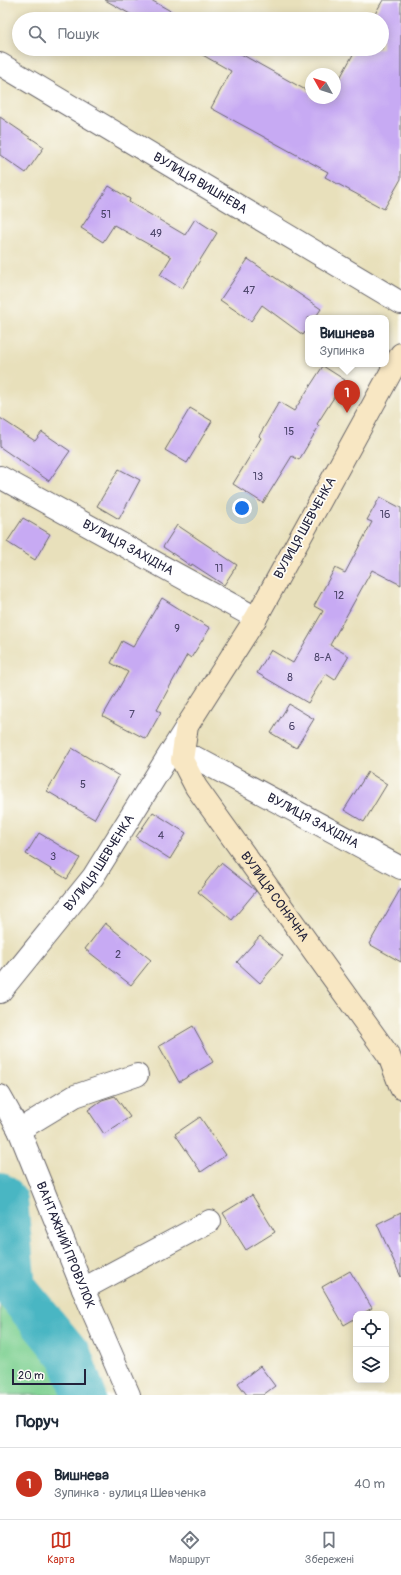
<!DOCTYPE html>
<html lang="uk">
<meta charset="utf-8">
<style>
body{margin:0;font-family:Pangolin,sans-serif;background:#f6f6f7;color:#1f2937}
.controls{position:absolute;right:12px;bottom:12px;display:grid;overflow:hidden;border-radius:8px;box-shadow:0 2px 10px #0003}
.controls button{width:36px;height:36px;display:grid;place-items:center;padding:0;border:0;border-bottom:1px solid #e0e1e3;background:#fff;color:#1f2937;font:20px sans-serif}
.compass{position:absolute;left:305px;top:68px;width:36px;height:36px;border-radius:50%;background:#fff;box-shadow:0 2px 10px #0003;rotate:309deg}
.scale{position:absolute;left:12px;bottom:10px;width:74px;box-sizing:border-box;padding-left:4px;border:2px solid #22223b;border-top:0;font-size:11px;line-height:14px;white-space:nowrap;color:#22223b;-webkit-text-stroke:3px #fdfcf7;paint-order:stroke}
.you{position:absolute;left:242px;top:508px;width:14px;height:14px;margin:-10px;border:3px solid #fff;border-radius:50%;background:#1a73e8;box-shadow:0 0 0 6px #1a73e833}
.badge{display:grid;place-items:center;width:26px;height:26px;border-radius:50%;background:#c8321e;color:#fff;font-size:13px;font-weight:700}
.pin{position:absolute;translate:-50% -33px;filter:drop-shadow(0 1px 2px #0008)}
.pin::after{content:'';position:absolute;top:21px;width:14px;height:12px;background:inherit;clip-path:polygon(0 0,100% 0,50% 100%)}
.popup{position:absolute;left:305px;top:315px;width:84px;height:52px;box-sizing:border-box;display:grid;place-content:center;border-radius:8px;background:#fff;filter:drop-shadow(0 1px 3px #0005);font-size:13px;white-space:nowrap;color:#747a83}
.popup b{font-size:15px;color:#1f2937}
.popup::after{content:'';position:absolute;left:50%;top:100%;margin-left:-8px;border:8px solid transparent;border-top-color:#fff}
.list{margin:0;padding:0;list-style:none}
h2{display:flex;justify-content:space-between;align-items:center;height:52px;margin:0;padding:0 16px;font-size:17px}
h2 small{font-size:13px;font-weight:400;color:#747a83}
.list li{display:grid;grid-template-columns:26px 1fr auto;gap:12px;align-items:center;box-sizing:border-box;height:72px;padding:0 16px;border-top:1px solid #e0e1e3}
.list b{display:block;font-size:15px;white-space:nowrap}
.list p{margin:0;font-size:13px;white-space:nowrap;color:#747a83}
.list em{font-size:13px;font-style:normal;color:#747a83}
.icon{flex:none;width:22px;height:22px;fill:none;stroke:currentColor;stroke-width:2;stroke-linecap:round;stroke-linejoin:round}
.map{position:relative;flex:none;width:401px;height:1395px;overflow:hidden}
.search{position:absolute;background:#fff;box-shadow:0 2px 10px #0003;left:12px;right:12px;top:12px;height:44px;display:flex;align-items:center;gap:10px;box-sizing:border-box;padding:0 14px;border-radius:22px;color:#747a83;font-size:15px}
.sheet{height:124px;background:#fff}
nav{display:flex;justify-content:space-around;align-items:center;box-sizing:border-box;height:56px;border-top:1px solid #e0e1e3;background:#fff;font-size:11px;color:#747a83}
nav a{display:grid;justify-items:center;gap:2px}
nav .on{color:#c8321e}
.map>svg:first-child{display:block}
.green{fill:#7fd193;stroke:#507a67}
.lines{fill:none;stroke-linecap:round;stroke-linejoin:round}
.river{stroke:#48b6c3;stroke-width:44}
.building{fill:#c7aaf3}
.street-casing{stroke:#676468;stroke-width:24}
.secondary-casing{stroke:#676468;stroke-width:24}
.street{stroke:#fff;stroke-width:22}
.secondary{stroke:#f8e7c3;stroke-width:22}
.labels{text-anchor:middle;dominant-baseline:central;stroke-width:3.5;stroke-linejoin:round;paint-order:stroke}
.number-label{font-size:11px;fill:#4b4469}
.street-label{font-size:13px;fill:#22223b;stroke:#fdfcf7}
</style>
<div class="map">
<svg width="401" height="1395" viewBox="0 0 401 1395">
<rect width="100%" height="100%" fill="#fdfcf7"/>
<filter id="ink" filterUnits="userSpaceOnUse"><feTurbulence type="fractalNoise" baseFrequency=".025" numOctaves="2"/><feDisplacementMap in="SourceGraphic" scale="8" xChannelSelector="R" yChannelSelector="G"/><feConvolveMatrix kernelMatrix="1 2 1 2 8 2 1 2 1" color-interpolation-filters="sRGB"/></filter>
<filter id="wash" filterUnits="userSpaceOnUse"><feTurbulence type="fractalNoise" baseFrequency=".012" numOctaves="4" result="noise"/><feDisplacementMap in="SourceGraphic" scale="16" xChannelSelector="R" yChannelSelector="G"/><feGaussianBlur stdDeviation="0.9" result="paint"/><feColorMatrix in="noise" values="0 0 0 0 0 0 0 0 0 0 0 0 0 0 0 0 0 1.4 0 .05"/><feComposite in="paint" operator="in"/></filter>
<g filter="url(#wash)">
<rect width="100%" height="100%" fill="#e8e0bb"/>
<polygon class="green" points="0,1300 58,1369 66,1395 0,1395"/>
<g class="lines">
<polyline class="river" points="0,1195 6,1201 14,1288 70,1356 84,1395"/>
</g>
<g id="blocks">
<g class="building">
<polygon points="105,0 151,0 185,19 139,19"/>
<polygon points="383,0 401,0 401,179 384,209 325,177 328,172 211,108 231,71 192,49 232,49 311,93 311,98 321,98 327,101 329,98 335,98 335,87 356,49 382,49 382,19 372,19"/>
<polygon points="0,117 44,147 26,173 0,155"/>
<polygon points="109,186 130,199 129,202 185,235 195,219 217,233 182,289 160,275 171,257 114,225 103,242 81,228"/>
<polygon points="248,259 321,309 315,318 308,318 308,328 303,335 262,305 251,321 220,300"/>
<polygon points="323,366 345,380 317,424 319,426 299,460 292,456 263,503 233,484 261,438 259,436 279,402 294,411"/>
<polygon points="190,408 212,421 187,463 165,450"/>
<polygon points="0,418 35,441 42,432 70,451 49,481 0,447"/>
<polygon points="119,469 140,480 119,519 97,506"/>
<polygon points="380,497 401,508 401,585 372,570 330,645 349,656 335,680 326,674 308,703 257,673 271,650 293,663 323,611 314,606 335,568 345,573 372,522 367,520"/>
<polygon points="23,518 50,534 35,560 7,542"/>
<polygon points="177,525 237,565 224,585 192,564 191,566 163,547"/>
<polygon points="162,598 210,628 191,658 187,655 157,710 161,712 146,739 103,716 128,672 111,663 122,641 133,647"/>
<polygon points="289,704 314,719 296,748 271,733"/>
<polygon points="72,748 119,776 94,819 47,791"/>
<polygon points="368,772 387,784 364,822 344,810"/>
<polygon points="153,812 186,833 170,859 136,837"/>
<polygon points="39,833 80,858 67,879 26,854"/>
<polygon points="221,863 256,891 232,920 198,892"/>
<polygon points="401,888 401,962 369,944"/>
<polygon points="105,923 151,960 131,985 85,949"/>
<polygon points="260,936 283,956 260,983 237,962"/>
<polygon points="193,1026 213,1062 179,1082 159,1046"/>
<polygon points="115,1096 130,1117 104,1134 88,1110 102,1100"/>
<polygon points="200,1117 226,1155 201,1172 175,1134"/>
<polygon points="252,1195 275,1232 246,1250 223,1213"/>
<polygon points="401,1212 401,1277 377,1224"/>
<polygon points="350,1271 372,1308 362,1314 356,1314 356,1318 344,1325 322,1287"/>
<polygon points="260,1366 275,1386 263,1395 247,1395 238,1383"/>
</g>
</g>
</g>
<g filter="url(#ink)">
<use href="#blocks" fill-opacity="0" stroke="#676468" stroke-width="1"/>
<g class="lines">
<defs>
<g id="street">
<path id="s1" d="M0,64L401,303"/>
<path id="s2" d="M0,477L256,618"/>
<path id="s3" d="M182,760L196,758L401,868"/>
<path id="s4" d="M0,992L93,877L187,726"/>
<path id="s5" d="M0,1096L19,1130L83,1289L129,1395"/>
<polyline points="19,1130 75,1096 137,1075"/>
<polyline points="83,1289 210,1221"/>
</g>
<g id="secondary">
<path id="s6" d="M401,354L256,618L187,726L182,760L196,787L389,1056L401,1088"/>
</g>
</defs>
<use href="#street" class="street-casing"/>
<use href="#secondary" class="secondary-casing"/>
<use href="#street" class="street"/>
<use href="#secondary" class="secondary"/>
</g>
</g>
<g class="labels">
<g class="number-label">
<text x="106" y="214">51</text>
<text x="156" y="233">49</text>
<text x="249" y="290">47</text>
<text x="289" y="431">15</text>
<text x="258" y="476">13</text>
<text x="385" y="514">16</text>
<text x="219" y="568">11</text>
<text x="339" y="595">12</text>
<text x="177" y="628">9</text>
<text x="323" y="657">8-А</text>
<text x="290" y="677">8</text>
<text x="132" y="714">7</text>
<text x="292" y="726">6</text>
<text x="83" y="784">5</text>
<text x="161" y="835">4</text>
<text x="53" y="856">3</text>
<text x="118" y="954">2</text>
</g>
<g class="street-label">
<text stroke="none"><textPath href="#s1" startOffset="233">ВУЛИЦЯ ВИШНЕВА</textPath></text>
<text transform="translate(305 528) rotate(-61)">ВУЛИЦЯ ШЕВЧЕНКА</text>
<text stroke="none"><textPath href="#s2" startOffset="146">ВУЛИЦЯ ЗАХІДНА</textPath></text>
<text stroke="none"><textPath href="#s3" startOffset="147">ВУЛИЦЯ ЗАХІДНА</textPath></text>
<text stroke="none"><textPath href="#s4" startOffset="163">ВУЛИЦЯ ШЕВЧЕНКА</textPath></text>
<text stroke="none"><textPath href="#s6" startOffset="629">ВУЛИЦЯ СОНЯЧНА</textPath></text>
<text stroke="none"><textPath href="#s5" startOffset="163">ВАНТАЖНИЙ ПРОВУЛОК</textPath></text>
</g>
</g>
</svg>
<div class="controls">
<button><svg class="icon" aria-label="locate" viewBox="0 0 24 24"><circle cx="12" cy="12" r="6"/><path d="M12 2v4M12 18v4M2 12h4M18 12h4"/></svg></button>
<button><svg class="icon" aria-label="layers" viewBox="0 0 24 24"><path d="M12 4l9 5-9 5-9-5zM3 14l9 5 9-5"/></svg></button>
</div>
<svg class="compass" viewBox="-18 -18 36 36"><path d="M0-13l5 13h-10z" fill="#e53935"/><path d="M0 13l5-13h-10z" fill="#747a83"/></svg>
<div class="scale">20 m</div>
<div class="you"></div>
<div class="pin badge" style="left:347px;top:413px">1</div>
<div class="popup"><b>Вишнева</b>Зупинка</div>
<div class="search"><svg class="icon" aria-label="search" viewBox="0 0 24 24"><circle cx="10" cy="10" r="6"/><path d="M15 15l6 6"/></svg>Пошук</div>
</div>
<section class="sheet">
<h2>Поруч<small></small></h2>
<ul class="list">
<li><span class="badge">1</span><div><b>Вишнева</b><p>Зупинка · вулиця Шевченка</p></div><em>40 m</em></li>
</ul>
</section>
<nav>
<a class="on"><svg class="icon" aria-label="map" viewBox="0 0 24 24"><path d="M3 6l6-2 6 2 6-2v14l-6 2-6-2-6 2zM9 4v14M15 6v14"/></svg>Карта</a>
<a><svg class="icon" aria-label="directions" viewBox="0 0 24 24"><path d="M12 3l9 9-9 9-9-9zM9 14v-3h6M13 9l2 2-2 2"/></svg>Маршрут</a>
<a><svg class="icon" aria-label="saved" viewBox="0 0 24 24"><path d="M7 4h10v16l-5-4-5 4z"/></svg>Збережені</a>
</nav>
